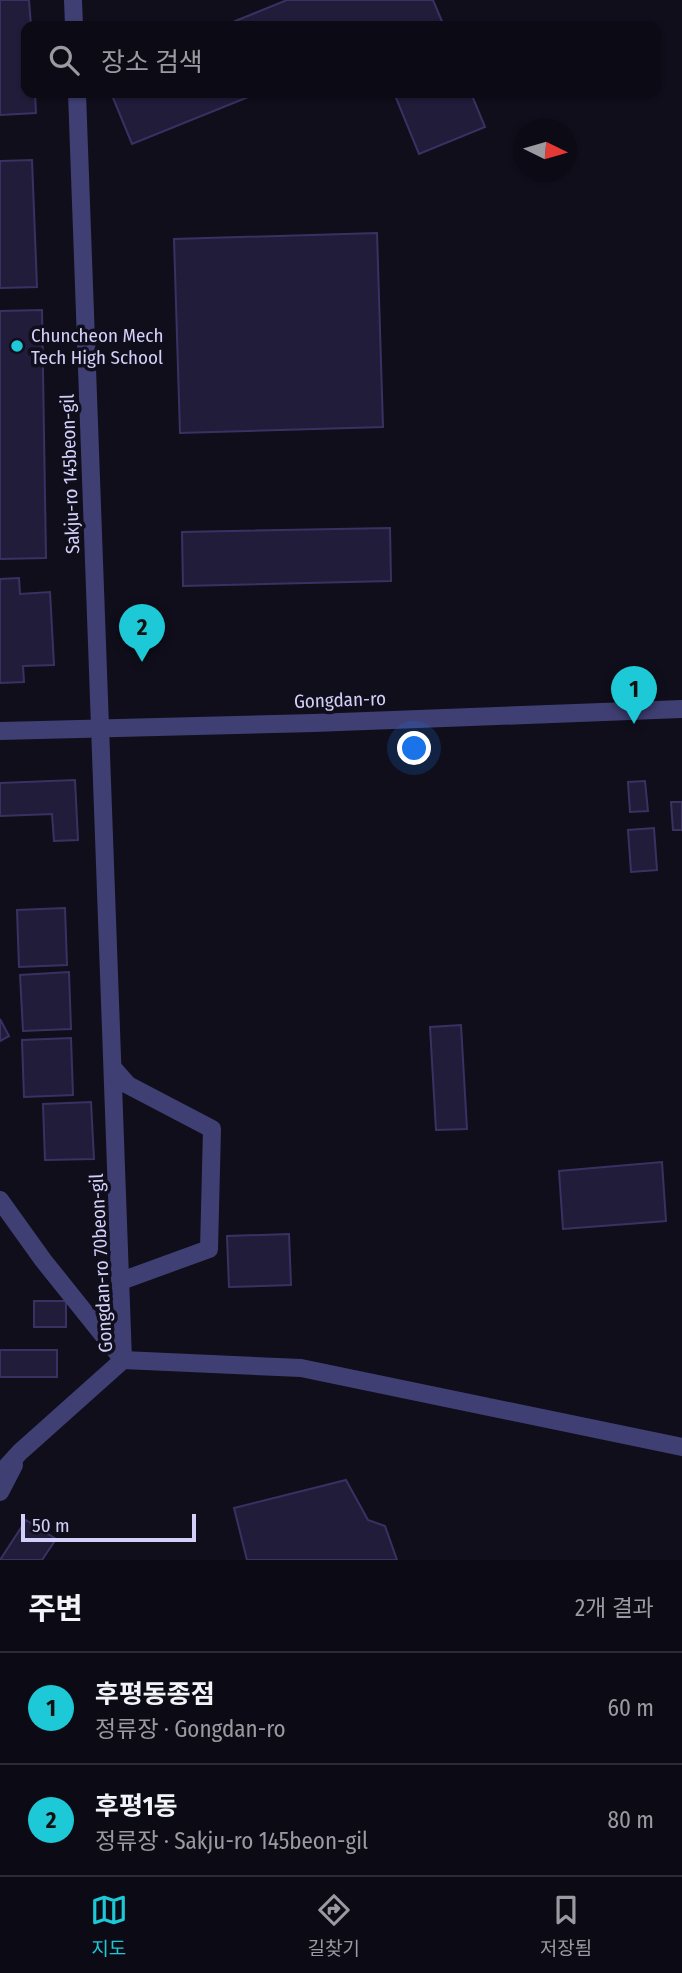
<!DOCTYPE html>
<html lang="ko">
<meta charset="utf-8">
<style>
body{margin:0;font-family:"Fira Sans Condensed","Noto Sans KR",sans-serif;background:#1a1822;color:#f1f3f6}
.compass{position:absolute;left:514px;top:119px;width:63px;height:63px;border-radius:50%;background:#0c0a14;box-shadow:0 2px 5px #0004;rotate:95deg}
.scale{position:absolute;left:21px;bottom:18px;width:175px;box-sizing:border-box;padding-left:7px;border:4px solid #d2cff9;border-top:0;font-size:19px;line-height:24px;white-space:nowrap;color:#d2cff9;-webkit-text-stroke:5px #100e1b;paint-order:stroke}
.you{position:absolute;left:415px;top:749px;width:24px;height:24px;margin:-18px;border:5px solid #fff;border-radius:50%;background:#1a73e8;box-shadow:0 0 0 10px #1a73e833}
.badge{display:grid;place-items:center;width:46px;height:46px;border-radius:50%;background:#1dc9d6;color:#111;font-size:23px;font-weight:700}
.pin{position:absolute;translate:-50% -58px;filter:drop-shadow(0 2px 4px #0008)}
.pin::after{content:'';position:absolute;top:37px;width:24px;height:21px;background:inherit;clip-path:polygon(0 0,100% 0,50% 100%)}
.list{margin:0;padding:0;list-style:none}
h2{display:flex;justify-content:space-between;align-items:center;height:91px;margin:0;padding:0 28px;font-size:30px}
h2 small{font-size:23px;font-weight:400;color:#9a9aa0}
.list li{display:grid;grid-template-columns:46px 1fr auto;gap:21px;align-items:center;box-sizing:border-box;height:112px;padding:0 28px;border-top:2px solid #2c2b34}
.list b{display:block;font-size:26px;white-space:nowrap}
.list p{margin:0;font-size:23px;white-space:nowrap;color:#9a9aa0}
.list em{font-size:23px;font-style:normal;color:#9a9aa0}
.icon{flex:none;width:38px;height:38px;fill:none;stroke:currentColor;stroke-width:2;stroke-linecap:round;stroke-linejoin:round}
.map{position:relative;flex:none;width:682px;height:1560px;overflow:hidden}
.search{position:absolute;background:#0c0a14;box-shadow:0 2px 5px #0004;left:21px;right:21px;top:21px;height:77px;display:flex;align-items:center;gap:18px;box-sizing:border-box;padding:0 24px;border-radius:14px;color:#9a9aa0;font-size:26px}
.sheet{height:315px;background:#0c0a14}
nav{display:flex;justify-content:space-around;align-items:center;box-sizing:border-box;height:98px;border-top:2px solid #2c2b34;background:#0c0a14;font-size:19px;color:#9a9aa0}
nav a{display:grid;justify-items:center;gap:4px}
nav .on{color:#1dc9d6}
.map>svg:first-child{display:block}
.building{fill:#211c3a;stroke:#3a3163;stroke-width:2}
.lines{fill:none;stroke-linecap:round;stroke-linejoin:round}
.minor{stroke:#3f3f74;stroke-width:18}
.poi-dot{fill:#1dc9d6;stroke:#100e1b;stroke-width:2.5}
.labels{text-anchor:middle;dominant-baseline:central;stroke-width:7;stroke-linejoin:round;paint-order:stroke}
.poi-label{font-size:19px;fill:#d2cff9;stroke:#100e1b;text-anchor:start}
.street-label{font-size:19px;fill:#d2cff9;stroke:#100e1b}
</style>
<div class="map">
<svg width="682" height="1560" viewBox="0 0 682 1560">
<rect width="100%" height="100%" fill="#100e1b"/>
<g class="building">
<polygon points="0,0 29,0 31,26 26,26 26,93 35,93 36,113 0,115"/>
<polygon points="287,0 433,0 444,26 223,26"/>
<polygon points="111,93 258,93 132,144"/>
<polygon points="394,93 471,93 485,127 419,154"/>
<polygon points="32,160 37,287 0,288 0,161"/>
<polygon points="377,233 383,427 180,433 174,239"/>
<polygon points="42,310 46,558 0,559 0,311"/>
<polygon points="390,528 391,581 183,586 182,532"/>
<polygon points="19,578 20,594 50,592 54,665 23,666 24,682 0,683 0,579"/>
<polygon points="75,780 78,840 54,841 52,814 0,816 0,783"/>
<polygon points="645,781 648,811 630,812 628,782"/>
<polygon points="671,802 682,802 682,830 673,830"/>
<polygon points="654,828 657,870 631,872 628,830"/>
<polygon points="65,908 67,965 19,967 17,910"/>
<polygon points="69,972 71,1029 23,1031 20,975"/>
<polygon points="0,1019 9,1036 0,1041"/>
<polygon points="461,1025 467,1129 436,1130 430,1027"/>
<polygon points="71,1038 73,1095 24,1097 22,1040"/>
<polygon points="91,1102 94,1159 45,1160 43,1104"/>
<polygon points="662,1162 666,1221 563,1229 559,1171"/>
<polygon points="289,1234 291,1285 229,1287 227,1236"/>
<rect x="34" y="1301" width="32" height="26"/>
<rect x="0" y="1350" width="57" height="27"/>
<polygon points="346,1480 368,1520 385,1526 397,1560 247,1560 234,1508"/>
<polygon points="26,1520 56,1539 42,1560 0,1560"/>
</g>
<g class="lines">
<g class="minor">
<polyline points="73,0 74,26"/>
<polyline points="77,93 123,1360"/>
<polyline points="0,731 314,723 682,709"/>
<polyline points="113,1068 128,1085 212,1129 209,1249 121,1281"/>
<polyline points="0,1200 43,1260 123,1360"/>
<polyline points="123,1360 301,1368 682,1447"/>
<polyline points="0,1474 20,1452 123,1360"/>
<polyline points="0,1492 14,1465"/>
</g>
</g>
<circle class="poi-dot" cx="17" cy="346" r="7"/>
<g class="labels">
<g class="poi-label">
<text x="31" y="335">Chuncheon Mech<tspan x="31" dy="22">Tech High School</tspan></text>
</g>
<g class="street-label">
<text transform="translate(70 474) rotate(-92)">Sakju-ro 145beon-gil</text>
<text transform="translate(340 700) rotate(-2)">Gongdan-ro</text>
<text transform="translate(101 1263) rotate(-93)">Gongdan-ro 70beon-gil</text>
</g>
</g>
</svg>
<svg class="compass" viewBox="-18 -18 36 36"><path d="M0-13l5 13h-10z" fill="#e53935"/><path d="M0 13l5-13h-10z" fill="#9a9aa0"/></svg>
<div class="scale">50 m</div>
<div class="you"></div>
<div class="pin badge" style="left:634px;top:724px">1</div>
<div class="pin badge" style="left:142px;top:662px">2</div>
<div class="search"><svg class="icon" aria-label="search" viewBox="0 0 24 24"><circle cx="10" cy="10" r="6"/><path d="M15 15l6 6"/></svg>장소 검색</div>
</div>
<section class="sheet">
<h2>주변<small>2개 결과</small></h2>
<ul class="list">
<li><span class="badge">1</span><div><b>후평동종점</b><p>정류장 · Gongdan-ro</p></div><em>60 m</em></li>
<li><span class="badge">2</span><div><b>후평1동</b><p>정류장 · Sakju-ro 145beon-gil</p></div><em>80 m</em></li>
</ul>
</section>
<nav>
<a class="on"><svg class="icon" aria-label="map" viewBox="0 0 24 24"><path d="M3 6l6-2 6 2 6-2v14l-6 2-6-2-6 2zM9 4v14M15 6v14"/></svg>지도</a>
<a><svg class="icon" aria-label="directions" viewBox="0 0 24 24"><path d="M12 3l9 9-9 9-9-9zM9 14v-3h6M13 9l2 2-2 2"/></svg>길찾기</a>
<a><svg class="icon" aria-label="saved" viewBox="0 0 24 24"><path d="M7 4h10v16l-5-4-5 4z"/></svg>저장됨</a>
</nav>
